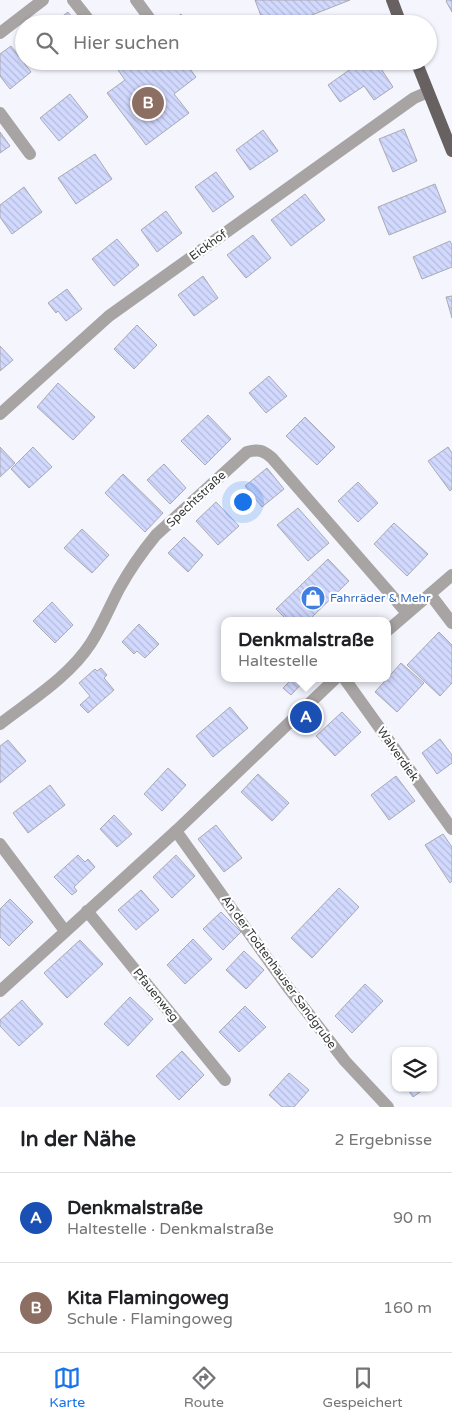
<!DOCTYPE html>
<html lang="de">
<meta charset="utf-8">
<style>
body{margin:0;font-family:"Varela Round",sans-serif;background:#f6f6f6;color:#202124}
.controls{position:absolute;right:15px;bottom:15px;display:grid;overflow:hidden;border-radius:10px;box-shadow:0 1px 4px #0004}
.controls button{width:45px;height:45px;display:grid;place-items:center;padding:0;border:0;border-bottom:1px solid #e0e0e0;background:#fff;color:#202124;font:25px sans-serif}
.you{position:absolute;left:242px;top:501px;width:18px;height:18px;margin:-12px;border:4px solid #fff;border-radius:50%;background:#1a73e8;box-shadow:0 0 0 8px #1a73e833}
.badge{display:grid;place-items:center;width:32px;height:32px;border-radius:50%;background:#1a73e8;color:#fff;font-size:16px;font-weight:700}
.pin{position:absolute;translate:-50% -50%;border:2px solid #fff;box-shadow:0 1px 5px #0006}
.popup{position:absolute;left:221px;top:617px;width:170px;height:65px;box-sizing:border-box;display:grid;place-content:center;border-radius:10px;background:#fff;filter:drop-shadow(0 1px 4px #0005);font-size:16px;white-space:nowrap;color:#757577}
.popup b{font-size:19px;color:#202124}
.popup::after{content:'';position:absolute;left:50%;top:100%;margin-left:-10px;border:10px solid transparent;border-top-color:#fff}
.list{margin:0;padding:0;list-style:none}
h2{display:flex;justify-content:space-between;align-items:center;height:65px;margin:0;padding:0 20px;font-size:21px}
h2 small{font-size:16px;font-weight:400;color:#757577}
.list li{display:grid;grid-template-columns:32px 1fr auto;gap:15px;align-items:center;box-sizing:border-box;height:90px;padding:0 20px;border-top:1px solid #e0e0e0}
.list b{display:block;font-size:19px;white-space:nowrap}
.list p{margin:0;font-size:16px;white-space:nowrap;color:#757577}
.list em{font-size:16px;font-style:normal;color:#757577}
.icon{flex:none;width:28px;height:28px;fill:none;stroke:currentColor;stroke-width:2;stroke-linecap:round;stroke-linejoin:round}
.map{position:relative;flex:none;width:452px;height:1107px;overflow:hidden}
.search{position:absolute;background:#fff;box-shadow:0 1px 4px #0004;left:15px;right:15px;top:15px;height:55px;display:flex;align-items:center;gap:12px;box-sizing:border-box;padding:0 18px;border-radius:28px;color:#757577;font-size:19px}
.sheet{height:245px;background:#fff}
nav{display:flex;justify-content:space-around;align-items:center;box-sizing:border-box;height:70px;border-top:1px solid #e0e0e0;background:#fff;font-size:14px;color:#757577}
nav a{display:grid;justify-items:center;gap:2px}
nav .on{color:#1a73e8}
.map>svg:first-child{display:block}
.building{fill:url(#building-back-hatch);stroke:#a9aab2}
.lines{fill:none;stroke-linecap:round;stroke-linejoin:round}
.minor{stroke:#a8a4a4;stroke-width:12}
.major{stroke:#686161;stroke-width:12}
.labels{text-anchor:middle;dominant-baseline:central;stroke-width:4.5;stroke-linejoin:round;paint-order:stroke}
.street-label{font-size:12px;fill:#363739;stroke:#fff}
.shop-label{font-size:12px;fill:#366cbe;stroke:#fff;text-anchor:start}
</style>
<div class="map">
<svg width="452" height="1107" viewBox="0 0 452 1107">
<defs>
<pattern id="building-back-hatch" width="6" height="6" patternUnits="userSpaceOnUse" patternTransform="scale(1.25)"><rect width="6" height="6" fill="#d2d9fe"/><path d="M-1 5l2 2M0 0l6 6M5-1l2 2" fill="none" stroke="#b5bbda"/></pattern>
</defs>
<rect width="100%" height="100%" fill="#f4f5fd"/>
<g class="building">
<polygon points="255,0 350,0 289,24 264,24"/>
<polygon points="447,0 452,0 452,12 446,1"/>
<polygon points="68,12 77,24 52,24"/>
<polygon points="181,14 189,24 168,24"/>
<polygon points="11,46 31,72 10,89 0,76 0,54"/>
<polygon points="118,61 184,61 196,77 174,94 189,113 146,145 107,93 125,80 114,64"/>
<polygon points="362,61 376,61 393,87 374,100 364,86 340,102 328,85"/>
<polygon points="70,94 88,117 59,141 40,118"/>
<polygon points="404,129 417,161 393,172 379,139"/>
<polygon points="263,130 278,151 250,170 236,150"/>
<polygon points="0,132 10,146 0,153"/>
<polygon points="95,154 112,179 76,204 58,178"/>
<polygon points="216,172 234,197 213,212 195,187"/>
<polygon points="435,184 446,212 389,235 378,207"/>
<polygon points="24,187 42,212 12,234 0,217 0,205"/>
<polygon points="305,194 325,220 291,246 271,220"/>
<polygon points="166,211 182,233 157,252 141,230"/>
<polygon points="253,235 271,258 246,278 227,255"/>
<polygon points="117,239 139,265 114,286 92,259"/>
<polygon points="450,241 452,245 452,267 422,279 413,257"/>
<polygon points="203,276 218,298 194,316 178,295"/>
<polygon points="67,289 82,309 66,321 58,311 56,313 48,303"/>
<polygon points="452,296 452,318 446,297"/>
<polygon points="137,325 157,345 134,369 114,349"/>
<polygon points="0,346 13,360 0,371"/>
<polygon points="269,376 287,396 266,413 249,393"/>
<polygon points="58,383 95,417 73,440 37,407"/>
<polygon points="208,415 231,439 205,465 181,441"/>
<polygon points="305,417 335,447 317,465 286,436"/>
<polygon points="0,447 15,463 0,477"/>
<polygon points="33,447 52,467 29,488 11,469"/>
<polygon points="448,447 452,453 452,489 450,491 428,461"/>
<polygon points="164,464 186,488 170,504 147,480"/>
<polygon points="267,468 284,489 262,507 245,486"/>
<polygon points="123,474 163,513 145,532 105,493"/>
<polygon points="358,482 378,503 358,522 338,501"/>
<polygon points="216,502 239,526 218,545 196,521"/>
<polygon points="298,508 329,543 308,561 277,525"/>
<polygon points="394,523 428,554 407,576 374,544"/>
<polygon points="82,529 109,555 92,573 64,548"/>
<polygon points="184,537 203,555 188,572 168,553"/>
<polygon points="328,559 349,581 308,621 288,621 276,609"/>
<polygon points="52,602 73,625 55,643 33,621"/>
<polygon points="139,624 159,644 145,658 137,651 134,654 122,642"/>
<polygon points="439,632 452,645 452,683 440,696 407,665"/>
<polygon points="401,663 424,683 397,712 375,692"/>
<polygon points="101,668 107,675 104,678 114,690 88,713 80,705 90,696 79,683 95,669 97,671"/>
<polygon points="293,678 307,678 291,695 283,688"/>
<polygon points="230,707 248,728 213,757 196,736"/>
<polygon points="342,712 361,732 335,756 316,736"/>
<polygon points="440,739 452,755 452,763 437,774 422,753"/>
<polygon points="8,740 26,761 0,783 0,746"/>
<polygon points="168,768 186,785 162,811 144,794"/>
<polygon points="258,774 289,803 272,821 241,792"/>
<polygon points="396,776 415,801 389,820 371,795"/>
<polygon points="50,785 65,805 28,833 13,813"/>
<polygon points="114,815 132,834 117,847 100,829"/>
<polygon points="216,825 242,858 224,872 198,839"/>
<polygon points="443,834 452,847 452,881 450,883 425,845"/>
<polygon points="78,855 85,862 88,859 95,867 74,887 77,891 72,895 54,877"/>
<polygon points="176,855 195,876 172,898 153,877"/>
<polygon points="339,888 359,907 312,958 291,938"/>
<polygon points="141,890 159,910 136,930 118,910"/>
<polygon points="10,899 33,922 9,946 0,937 0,909"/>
<polygon points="221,912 241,932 223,950 203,929"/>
<polygon points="193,939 212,959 185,984 167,965"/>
<polygon points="80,940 103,964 67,998 44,973"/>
<polygon points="244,951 264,970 246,989 226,970"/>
<polygon points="365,984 383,1001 352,1033 335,1016"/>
<polygon points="130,997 153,1019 128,1046 104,1024"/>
<polygon points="22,1000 43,1024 19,1046 0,1026 0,1020"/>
<polygon points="245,1006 266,1027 239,1052 219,1032"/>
<polygon points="182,1051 204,1075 179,1100 156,1076"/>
<polygon points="289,1073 309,1090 294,1107 282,1107 269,1095"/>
<polygon points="407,1088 426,1088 413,1097"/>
</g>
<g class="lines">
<g class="minor">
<polyline points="73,0 92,24"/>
<polyline points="136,0 150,19 144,24"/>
<polyline points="0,33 43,0"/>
<polyline points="0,113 30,154"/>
<polyline points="0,414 109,316 414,98 428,92"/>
<polyline points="430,594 452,623"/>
<polyline points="387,631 452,575"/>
<polyline points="344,678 452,829"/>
<path d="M0,724C31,700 69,677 91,643C102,626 110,606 119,589C130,569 142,552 156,535L247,452C258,449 263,450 272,458L407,613"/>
<polyline points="176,831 287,986 345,1061 388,1107"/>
<polyline points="0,844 65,931"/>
<polyline points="87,911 225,1080"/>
<polyline points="0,991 176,831 336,678"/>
</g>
<g class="major">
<polyline points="392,0 401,24"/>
<polyline points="416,61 452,151"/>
</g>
</g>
<defs>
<symbol id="shop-disc" viewBox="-11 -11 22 22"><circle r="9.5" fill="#3f7fe0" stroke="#fff"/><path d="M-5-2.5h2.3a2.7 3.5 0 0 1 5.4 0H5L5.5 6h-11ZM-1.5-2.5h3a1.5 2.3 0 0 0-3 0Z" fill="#fff"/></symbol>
</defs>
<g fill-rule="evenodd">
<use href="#shop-disc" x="299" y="584" width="28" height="28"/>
</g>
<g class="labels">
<g class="street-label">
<text transform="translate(208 245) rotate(-36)">Eickhof</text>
<text transform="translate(196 499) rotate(-43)">Spechtstraße</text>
<text transform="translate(398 754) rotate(55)">Walverdiek</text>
<text transform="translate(279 972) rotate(54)">An der Todtenhauser Sandgrube</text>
<text transform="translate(156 995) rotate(51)">Pfauenweg</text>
</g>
<g class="shop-label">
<text x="330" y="598">Fahrräder &amp; Mehr</text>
</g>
</g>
</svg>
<div class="controls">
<button><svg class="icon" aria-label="layers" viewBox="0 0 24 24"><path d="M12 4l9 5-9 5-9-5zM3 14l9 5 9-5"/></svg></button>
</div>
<div class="you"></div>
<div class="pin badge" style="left:306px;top:717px;background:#1a4fb4">A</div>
<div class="popup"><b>Denkmalstraße</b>Haltestelle</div>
<div class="pin badge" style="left:148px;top:103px;background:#8d6e63">B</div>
<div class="search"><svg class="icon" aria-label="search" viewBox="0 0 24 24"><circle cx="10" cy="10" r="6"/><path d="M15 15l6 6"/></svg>Hier suchen</div>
</div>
<section class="sheet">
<h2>In der Nähe<small>2 Ergebnisse</small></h2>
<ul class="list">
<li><span class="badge" style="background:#1a4fb4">A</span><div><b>Denkmalstraße</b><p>Haltestelle · Denkmalstraße</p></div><em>90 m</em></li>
<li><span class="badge" style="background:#8d6e63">B</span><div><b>Kita Flamingoweg</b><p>Schule · Flamingoweg</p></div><em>160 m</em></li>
</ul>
</section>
<nav>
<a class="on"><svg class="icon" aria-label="map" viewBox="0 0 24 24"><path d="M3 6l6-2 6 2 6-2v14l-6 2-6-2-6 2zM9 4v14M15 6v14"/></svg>Karte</a>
<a><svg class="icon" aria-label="directions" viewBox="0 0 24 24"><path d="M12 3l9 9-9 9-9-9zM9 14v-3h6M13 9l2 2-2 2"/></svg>Route</a>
<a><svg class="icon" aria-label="saved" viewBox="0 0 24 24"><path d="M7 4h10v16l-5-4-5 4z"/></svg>Gespeichert</a>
</nav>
